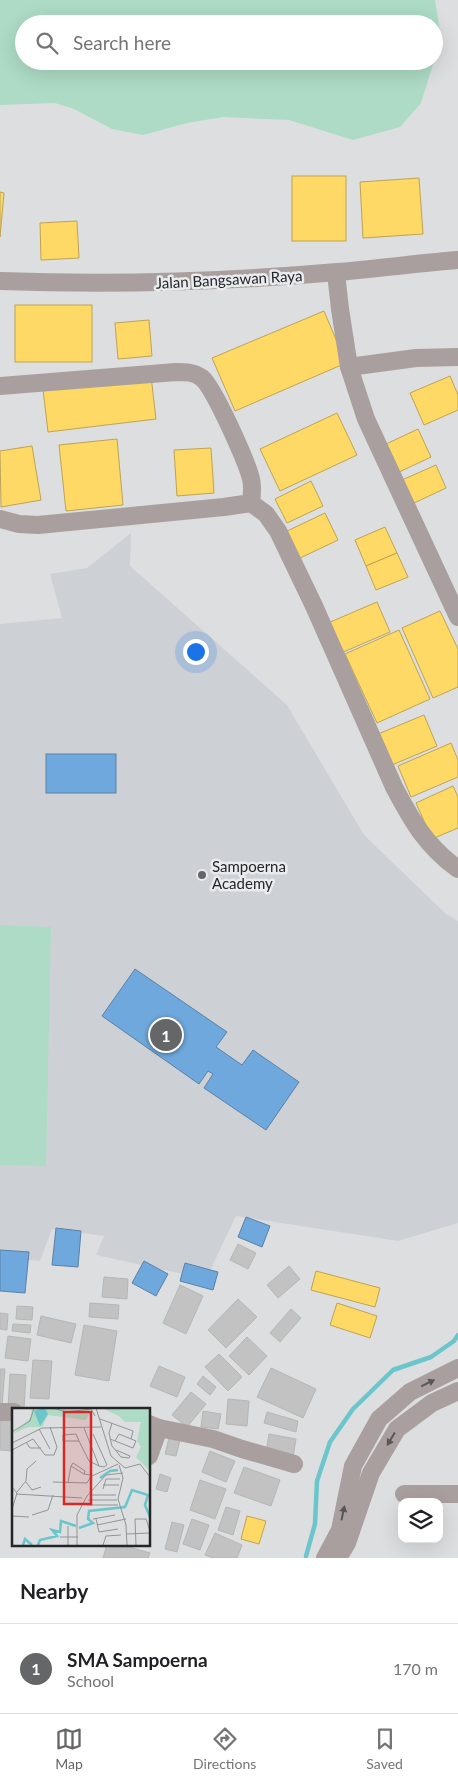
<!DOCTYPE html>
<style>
body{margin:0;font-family:Lato,sans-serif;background:#f6f6f6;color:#202124}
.controls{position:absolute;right:15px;bottom:15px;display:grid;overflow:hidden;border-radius:10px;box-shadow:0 5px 20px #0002}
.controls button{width:45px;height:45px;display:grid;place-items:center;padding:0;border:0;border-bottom:1px solid #e0e0e0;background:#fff;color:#202124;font:25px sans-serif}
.you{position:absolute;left:195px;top:651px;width:18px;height:18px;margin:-12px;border:4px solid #fff;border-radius:50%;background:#1a73e8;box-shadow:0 0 0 8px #1a73e833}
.badge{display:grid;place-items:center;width:32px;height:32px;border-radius:50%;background:#656667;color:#fff;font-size:16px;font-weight:700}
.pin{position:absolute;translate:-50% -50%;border:2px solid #fff;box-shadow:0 1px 5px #0006}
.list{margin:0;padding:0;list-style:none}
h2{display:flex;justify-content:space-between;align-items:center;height:65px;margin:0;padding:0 20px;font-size:21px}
h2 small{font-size:16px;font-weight:400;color:#757577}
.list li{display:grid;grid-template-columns:32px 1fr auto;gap:15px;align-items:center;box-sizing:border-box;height:90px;padding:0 20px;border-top:1px solid #e0e0e0}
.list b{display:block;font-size:19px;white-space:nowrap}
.list p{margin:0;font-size:16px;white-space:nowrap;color:#757577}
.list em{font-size:16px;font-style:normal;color:#757577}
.icon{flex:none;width:28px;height:28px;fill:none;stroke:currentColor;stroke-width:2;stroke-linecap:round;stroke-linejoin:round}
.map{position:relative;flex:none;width:458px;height:1558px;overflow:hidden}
.search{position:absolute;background:#fff;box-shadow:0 5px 20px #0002;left:15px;right:15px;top:15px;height:55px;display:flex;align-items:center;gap:12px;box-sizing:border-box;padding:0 18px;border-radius:28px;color:#757577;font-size:19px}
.sheet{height:155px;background:#fff}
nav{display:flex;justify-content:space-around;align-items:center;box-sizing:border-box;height:70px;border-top:1px solid #e0e0e0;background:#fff;font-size:14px;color:#757577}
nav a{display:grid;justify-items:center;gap:2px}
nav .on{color:#656667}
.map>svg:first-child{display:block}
.built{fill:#cdd1d6}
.green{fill:#addbc5}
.homes{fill:#ffd966;stroke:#bea353}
.schools{fill:#6fa8dc;stroke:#5981a6}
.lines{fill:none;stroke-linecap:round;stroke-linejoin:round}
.stream{stroke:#6bc6cb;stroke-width:4.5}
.building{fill:#c2c2c2;stroke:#b5b6b6}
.street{stroke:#a99f9e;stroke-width:18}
.oneway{fill:#5a5657}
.poi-dot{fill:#656667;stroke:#e9ebee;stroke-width:2}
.labels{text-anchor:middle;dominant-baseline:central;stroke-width:5;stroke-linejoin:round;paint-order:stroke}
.street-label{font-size:15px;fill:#252627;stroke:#e9ebee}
.poi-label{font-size:15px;fill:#252627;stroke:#e9ebee;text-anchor:start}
.inset-river{fill:none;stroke:#6bc6cb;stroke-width:2.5}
.inset-road{fill:none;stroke:#939495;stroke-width:1}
.view{fill:#d62828;fill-opacity:0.15;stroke:#d62828;stroke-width:2.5}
.inset-edge{fill:none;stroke:#252627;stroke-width:2.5}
</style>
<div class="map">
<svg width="458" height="1558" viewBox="0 0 458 1558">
<rect width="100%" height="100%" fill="#dddedf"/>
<polygon class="built" points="131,533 130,566 287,705 364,835 446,914 458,921 458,1223 398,1241 236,1216 206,1279 96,1255 104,1236 52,1229 40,1261 0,1257 0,624 62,618 50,574 87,568"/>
<g class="green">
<polygon points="0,0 435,0 441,38 434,60 434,24 24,24 24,61 434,61 421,103 400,127 353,140 289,120 223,117 187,123 143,135 112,129 74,109 55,103 0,105"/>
<polygon points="0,925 51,927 46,1166 0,1165"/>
</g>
<g class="homes">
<rect x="292" y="176" width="54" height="65"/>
<polygon points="419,178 423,234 363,238 360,182"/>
<polygon points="0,192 4,193 0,237"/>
<polygon points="77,221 79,258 41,260 40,223"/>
<rect x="15" y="305" width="77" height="57"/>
<polygon points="324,311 346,363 235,411 212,358"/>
<polygon points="149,320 152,356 118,359 115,323"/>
<polygon points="151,376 156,419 48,432 43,389"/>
<polygon points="450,376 458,395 458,410 424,425 410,393"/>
<polygon points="337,413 357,455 280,491 260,449"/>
<polygon points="418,429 431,457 397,473 384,445"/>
<polygon points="117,439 123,505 66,511 59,445"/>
<polygon points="32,446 41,500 1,507 0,451"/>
<polygon points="211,448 214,493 177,496 174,450"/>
<polygon points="436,465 446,488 412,504 402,480"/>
<polygon points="311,481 323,506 287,523 275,499"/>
<polygon points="325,513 338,540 298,559 285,532"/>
<polygon points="385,527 397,553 366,566 355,540"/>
<polygon points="397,553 408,577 376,590 366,566"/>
<polygon points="377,602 390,632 341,653 328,623"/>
<polygon points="440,611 458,649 458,687 433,698 402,628"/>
<polygon points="399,630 430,699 377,723 345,654"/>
<polygon points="424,715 437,746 392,765 378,734"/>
<polygon points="451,743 458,760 458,777 411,797 398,766"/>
<polygon points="453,786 458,797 458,828 432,839 416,803"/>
<polygon points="316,1271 380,1288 375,1307 311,1290"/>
<polygon points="337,1303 377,1316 370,1338 330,1325"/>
<polygon points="247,1516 266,1521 259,1544 241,1539"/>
</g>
<g class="schools">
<rect x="46" y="754" width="70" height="39"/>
<polygon points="135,969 227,1032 216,1047 242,1065 253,1050 299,1082 266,1130 204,1088 213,1074 208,1071 199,1084 102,1016"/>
<polygon points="246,1217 270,1226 262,1247 238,1237"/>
<polygon points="56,1228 81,1231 78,1267 52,1265"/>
<polygon points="0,1250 29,1252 25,1293 0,1291"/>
<polygon points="144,1261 168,1274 156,1296 132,1283"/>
<polygon points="185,1263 218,1272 213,1290 180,1281"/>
</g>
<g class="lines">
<polyline class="stream" points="306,1556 315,1524 317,1481 330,1442 353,1409 393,1370 431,1357 454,1341 458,1335"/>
</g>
<g class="building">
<polygon points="238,1244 256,1253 248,1269 230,1260"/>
<polygon points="289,1266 300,1279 278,1298 267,1285"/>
<polygon points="104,1277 128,1279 127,1299 102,1297"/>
<polygon points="180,1285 203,1296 186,1334 163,1323"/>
<polygon points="238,1299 257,1317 226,1348 208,1330"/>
<polygon points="90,1303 119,1305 118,1319 89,1317"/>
<polygon points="17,1306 33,1307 32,1320 16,1319"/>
<polygon points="291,1309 301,1318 280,1342 270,1333"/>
<polygon points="0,1313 8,1314 7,1330 0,1329"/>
<polygon points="41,1316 76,1324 71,1343 37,1335"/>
<polygon points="13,1324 31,1325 30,1333 12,1331"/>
<polygon points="84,1325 117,1331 109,1381 75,1375"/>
<polygon points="8,1336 31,1339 28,1361 5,1358"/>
<polygon points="247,1337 267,1356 249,1375 229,1356"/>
<polygon points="219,1354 242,1377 228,1391 205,1367"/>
<polygon points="33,1360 52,1361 49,1399 30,1398"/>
<polygon points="159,1366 185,1377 177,1397 150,1386"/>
<polygon points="271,1368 316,1389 303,1418 257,1397"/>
<polygon points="0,1369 5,1369 2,1406 0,1406"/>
<polygon points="10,1374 26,1375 24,1409 8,1408"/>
<polygon points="203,1376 216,1387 210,1395 197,1384"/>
<polygon points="191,1392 206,1404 187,1427 172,1415"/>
<polygon points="228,1399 249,1401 247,1426 226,1424"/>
<polygon points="203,1411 221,1414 218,1429 201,1427"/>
<polygon points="267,1412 298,1421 296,1432 264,1423"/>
<polygon points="0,1416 14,1416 14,1451 0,1450"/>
<polygon points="170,1434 181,1436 176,1456 165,1454"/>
<polygon points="269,1434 296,1439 293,1457 266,1452"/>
<polygon points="210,1451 235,1461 226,1482 202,1472"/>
<polygon points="244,1467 280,1480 271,1506 234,1493"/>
<polygon points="160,1474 171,1478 167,1492 156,1489"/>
<polygon points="200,1480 226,1489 215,1519 190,1510"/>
<polygon points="226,1507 240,1511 233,1535 218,1530"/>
<polygon points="192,1519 209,1525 200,1550 183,1544"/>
<polygon points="172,1522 184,1525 177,1552 165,1549"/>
<polygon points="215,1533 242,1545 237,1558 213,1558 205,1555"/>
<polygon points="107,1544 119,1544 150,1553 148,1558 103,1558"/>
</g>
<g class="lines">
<g class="street">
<polyline points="336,273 340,309 349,367 366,419 458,617"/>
<path d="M0,281C112,285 225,282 337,272C378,269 418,263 458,260"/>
<polyline points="349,367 416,358 458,357"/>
<path d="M0,386L176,372C186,372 194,372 202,378C214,388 247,462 251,479C253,487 252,495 251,503L224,507L38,525L19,524L0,519"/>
<path d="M251,503L266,514L278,531L314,606L394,787C412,821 426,846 458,869"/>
<polyline points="0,1412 14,1412"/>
<polyline points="149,1424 159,1428 213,1439 242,1449 294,1464"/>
<polyline points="149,1456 159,1428"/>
<polyline points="404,1494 458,1494"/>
<polyline points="325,1558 340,1530 353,1466 379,1419 410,1392 458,1368"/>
<polyline points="338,1558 347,1543 371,1473 397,1429 432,1403 458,1391"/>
</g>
</g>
<defs><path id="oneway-solid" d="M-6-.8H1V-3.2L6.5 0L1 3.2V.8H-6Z" transform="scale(1.25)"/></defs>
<g class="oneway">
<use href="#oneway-solid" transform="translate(428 1383) rotate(-26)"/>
<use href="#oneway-solid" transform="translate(391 1439) rotate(121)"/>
<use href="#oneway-solid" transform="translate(343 1513) rotate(-78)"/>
</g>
<circle class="poi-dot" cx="202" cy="875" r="5"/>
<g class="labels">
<g class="street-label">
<text transform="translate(229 279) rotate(-3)">Jalan Bangsawan Raya</text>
</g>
<g class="poi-label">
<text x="212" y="866">Sampoerna<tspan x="212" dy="17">Academy</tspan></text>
</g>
</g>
<g transform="translate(12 1408)">
<rect width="138" height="138" fill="#dddedf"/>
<path d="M20,0L77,2L78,6L73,12L36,7L30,19H16L1,26L18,10ZM90,0H137V62L124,49L129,39L125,33L129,14H113L107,8Z" fill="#addbc5"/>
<path d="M33,0L36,6L28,18L22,3Z" fill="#6bc6cb"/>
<path class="inset-river" d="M88,70L98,63L106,62M67,120L81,115L76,111L77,103L113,99L120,82L136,87L133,97L138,109M11,137L13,131L20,137M26,137L28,132L45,128L40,122L48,124L49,113L64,118"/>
<path class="inset-road" d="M41,0L54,4L79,1L83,8M84,0L99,48L113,60L128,56L138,69M88,11L121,23L119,31M100,15L97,25L99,34L100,38L105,44L109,49L117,50L118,48L104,42M72,20L87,58L92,59L95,57L81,26M27,21L38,41M0,24L18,13L22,0M64,26L67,33H51V27ZM98,31L121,40L124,33L107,26L103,33M67,33L77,53L87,58M14,34L18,40H29M0,35L30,20L89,19M0,42L21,31L33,47H42L45,39L38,19M107,57L111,70L106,91L114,117L115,137M72,66L73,63L61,55L59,58L72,66L78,67M80,68L106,56M14,74L20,82L29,79M41,74L75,75L79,68M56,74L59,58M91,77H107M0,79L5,85L0,101M91,81L94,71H108M5,84L14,73L15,61L24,53M4,86L70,90M80,87H104M76,92H105M75,97H106M20,107L36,102L41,87M0,108L17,109M81,111L103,107M84,111L87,124L106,121M85,117L114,111M56,118V137M114,126L138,125M48,129H66M65,137V107L75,88L94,67L111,65M91,137L94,128L109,127M124,137L123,111H134L138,123"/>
<path class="view" d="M52,4H79V96H52Z"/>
<rect width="138" height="138" class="inset-edge"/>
</g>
</svg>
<div class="controls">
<button><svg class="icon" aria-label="layers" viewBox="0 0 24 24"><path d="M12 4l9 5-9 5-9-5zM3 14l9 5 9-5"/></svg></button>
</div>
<div class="you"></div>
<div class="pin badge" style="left:166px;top:1035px">1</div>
<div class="search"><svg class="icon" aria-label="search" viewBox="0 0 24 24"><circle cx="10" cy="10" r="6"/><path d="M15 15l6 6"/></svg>Search here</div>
</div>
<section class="sheet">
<h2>Nearby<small></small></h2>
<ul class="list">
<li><span class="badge">1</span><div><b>SMA Sampoerna</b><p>School</p></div><em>170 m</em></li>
</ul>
</section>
<nav>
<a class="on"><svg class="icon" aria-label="map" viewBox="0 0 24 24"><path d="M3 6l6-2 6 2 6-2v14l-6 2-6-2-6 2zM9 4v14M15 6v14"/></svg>Map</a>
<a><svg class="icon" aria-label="directions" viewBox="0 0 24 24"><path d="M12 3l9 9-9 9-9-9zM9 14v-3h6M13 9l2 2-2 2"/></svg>Directions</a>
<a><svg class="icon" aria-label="saved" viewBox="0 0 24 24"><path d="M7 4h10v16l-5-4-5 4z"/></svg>Saved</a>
</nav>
